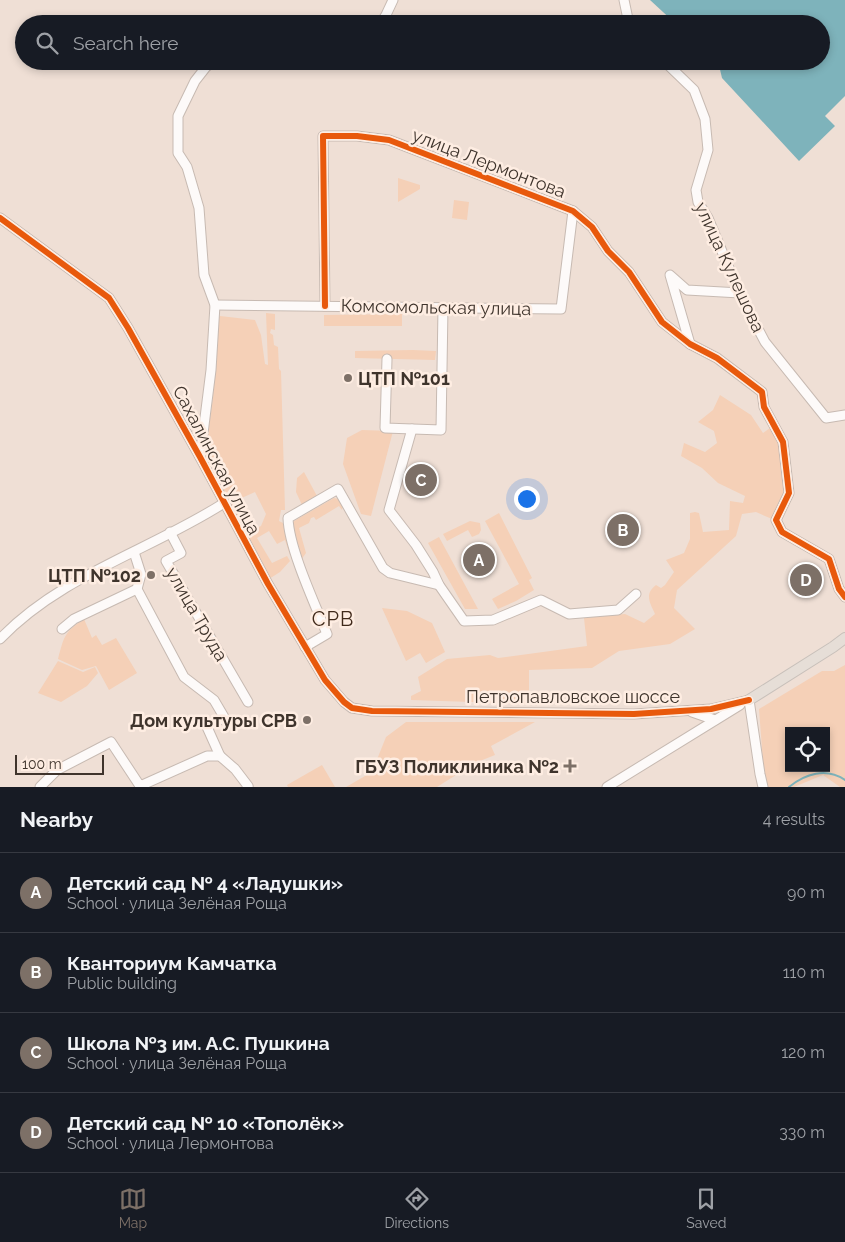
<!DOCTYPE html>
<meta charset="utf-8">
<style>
body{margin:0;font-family:Raleway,sans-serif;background:#242831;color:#f1f3f6}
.controls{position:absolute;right:15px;bottom:15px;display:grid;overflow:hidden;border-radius:0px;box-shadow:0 2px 8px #0003}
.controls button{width:45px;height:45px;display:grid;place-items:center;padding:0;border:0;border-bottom:1px solid #363941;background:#171b24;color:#f1f3f6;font:25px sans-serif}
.scale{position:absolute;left:15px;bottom:12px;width:89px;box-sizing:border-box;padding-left:5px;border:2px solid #3f342c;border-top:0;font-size:14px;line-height:18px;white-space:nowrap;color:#3f342c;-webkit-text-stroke:4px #feede2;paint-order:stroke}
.you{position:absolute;left:526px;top:498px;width:18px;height:18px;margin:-12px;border:4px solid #fff;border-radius:50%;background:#1a73e8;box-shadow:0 0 0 8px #1a73e833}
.badge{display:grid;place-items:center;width:32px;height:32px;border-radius:50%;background:#7d7067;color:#fff;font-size:16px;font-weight:700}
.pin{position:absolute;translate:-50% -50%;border:2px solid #fff;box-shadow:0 1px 5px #0006}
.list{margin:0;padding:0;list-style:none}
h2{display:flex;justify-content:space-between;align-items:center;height:65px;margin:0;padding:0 20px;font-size:21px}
h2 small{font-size:16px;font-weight:400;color:#9ea1a6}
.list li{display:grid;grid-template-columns:32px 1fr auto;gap:15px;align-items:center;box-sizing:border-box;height:80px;padding:0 20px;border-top:1px solid #363941}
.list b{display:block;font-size:19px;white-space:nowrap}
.list p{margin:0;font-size:16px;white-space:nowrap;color:#9ea1a6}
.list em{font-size:16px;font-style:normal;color:#9ea1a6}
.icon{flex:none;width:28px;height:28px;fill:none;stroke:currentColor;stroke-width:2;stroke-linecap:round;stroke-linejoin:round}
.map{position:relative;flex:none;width:845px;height:787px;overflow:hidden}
.search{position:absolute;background:#171b24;box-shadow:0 2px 8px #0003;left:15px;right:15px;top:15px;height:55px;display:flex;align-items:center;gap:12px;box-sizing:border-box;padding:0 18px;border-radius:28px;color:#9ea1a6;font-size:19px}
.sheet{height:385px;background:#171b24}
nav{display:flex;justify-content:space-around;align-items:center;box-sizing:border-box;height:70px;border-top:1px solid #363941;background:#171b24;font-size:14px;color:#9ea1a6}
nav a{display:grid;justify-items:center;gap:2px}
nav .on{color:#7d7067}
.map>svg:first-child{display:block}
.green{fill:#f5d0b7;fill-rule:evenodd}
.water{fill:#7eb3bb}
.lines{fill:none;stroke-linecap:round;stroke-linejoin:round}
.stream{stroke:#7eb3bb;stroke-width:2}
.minor-casing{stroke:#c7bab2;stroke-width:11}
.major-casing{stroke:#c8c0ba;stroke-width:12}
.minor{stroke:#fdfaf9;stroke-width:9}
.major{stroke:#e6ded7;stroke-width:10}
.cycleway-casing{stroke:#feede2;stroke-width:9}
.cycleway{stroke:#e8590c;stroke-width:6}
.poi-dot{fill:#7d7067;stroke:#feede2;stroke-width:2}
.labels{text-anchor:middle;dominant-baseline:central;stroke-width:5;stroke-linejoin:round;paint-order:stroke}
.street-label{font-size:18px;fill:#3f342c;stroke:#feede2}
.poi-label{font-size:18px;font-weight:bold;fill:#3f342c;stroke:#feede2;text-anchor:end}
.quarter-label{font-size:20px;letter-spacing:1px;fill:#402a1b;stroke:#feede2}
</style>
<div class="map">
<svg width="845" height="787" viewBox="0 0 845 787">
<rect width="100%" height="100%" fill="#efdfd5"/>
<g class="green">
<polygon points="398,178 420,185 420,189 398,202"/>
<polygon points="454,200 469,202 467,220 452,218"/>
<polygon points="266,313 275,314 275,330 271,329 270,333 273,335 274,345 278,347 279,369 281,371 285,510 281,510 279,521 285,524 293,555 290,555 285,540 277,544 269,531 257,538 272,563 287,556 290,561 280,572 269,579 244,534 261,526 266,514 255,492 235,501 247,526 243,528 205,454 213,398 217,319 220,316 255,320 261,335 265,364 268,365"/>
<polygon points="402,314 402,326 324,326 324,315"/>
<polygon points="413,350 436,351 435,360 355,358 355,351"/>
<path d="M720,395L751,415L763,433L770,428L779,443L784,493L772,519L756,512L742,514L736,536L677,590L674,608L695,629L670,644L619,651L592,668L529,670V704L411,700V696L421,691L418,677L447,659L490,655L498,658L587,646L584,618L625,614L644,623L655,614C650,603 644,594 656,585L661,588L665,585L674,572L666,560L684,553L690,539V513L695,512L699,513L703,532L729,530L730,501L743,503L745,496L718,483L702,468L681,456L684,443L705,452L717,443L714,431L698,422L713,410Z"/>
<polygon points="362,430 393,431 371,516 361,514 343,464 347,438"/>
<polygon points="304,472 317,496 302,505 296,492 297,478"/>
<polygon points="334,498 339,499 343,505 342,510 339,506 316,520 314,517 311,518 309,523 299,528 306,553 301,560 292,523 294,521"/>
<polygon points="499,513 532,578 529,580 534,590 516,601 498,609 492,599 519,584 485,521"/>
<polygon points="470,521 480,523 481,530 479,534 472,537 468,530 447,541 443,534"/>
<polygon points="439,537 478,609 465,609 428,543"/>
<polygon points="382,608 407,611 432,623 445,652 426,663 420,653 406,661"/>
<path d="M84,619L92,638L96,635L102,645L116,638L137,673L109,690L96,666L82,670L58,659C64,637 64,632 84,619Z"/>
<polygon points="58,661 83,672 95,667 98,673 87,686 61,702 38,693"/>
<path d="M845,665V787H840L823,775L794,787H767L764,775L759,709L822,671H834ZM789,731H826V768H789Z"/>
<polygon points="406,722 535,722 491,746 495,755 475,763 437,787 346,787 372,772 386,737"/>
<polygon points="322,765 335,787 288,787 287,785"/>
</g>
<polygon class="water" points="650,0 845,0 845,96 825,116 835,126 799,161 722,78 718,61 821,61 821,24 676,24"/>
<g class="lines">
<path class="stream" d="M789,787C805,774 826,767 845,780"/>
<defs>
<g id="minor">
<polyline points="624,0 629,24"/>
<polyline points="380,24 386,15 393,0"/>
<polyline points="664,61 694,90 705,119 708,150 696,190 698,202 708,218 742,299 765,342 826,418 845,415"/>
<polyline points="0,218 109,298 128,328 200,457 268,584 325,680 344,702 352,708 372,711 634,714 711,709 749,700"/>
<polyline points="215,305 561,309 573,211"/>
<polyline points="325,306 323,136 357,136 389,140 573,211 592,227 608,251 629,272 662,322 690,344 717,358 762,392 764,407 783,442 789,493 776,520 782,532 829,559 839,589 845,597"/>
<polyline points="690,344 670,275 687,290 740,293"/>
<polyline points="387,359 385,428 441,430 443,308"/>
<polyline points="412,429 389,510 416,545 433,572 439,585 464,621 493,620 541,600 569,614 618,610 636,594"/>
<polyline points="200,457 211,370 215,305 204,275 199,208 187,167 178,153 178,116 195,81 206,67 214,61"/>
<polyline points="170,532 181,553 166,561 248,702"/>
<polyline points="137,589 184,677 214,700 224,717 207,727 220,756"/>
<polyline points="62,629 74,619 137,589 141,574 134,552"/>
<path d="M0,639C61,575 151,550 224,503"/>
<path d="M305,647L327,634C315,604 289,549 288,518L338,489L383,568L390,573L439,585"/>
<polyline points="749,700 760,774 763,787"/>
<polyline points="692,712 715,720"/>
<polyline points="40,787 57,770 111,742 140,786 207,756 220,756 235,769 248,786 247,787"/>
<polyline points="607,787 740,705"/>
</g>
<polyline id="major" points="749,700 833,647 845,638"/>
</defs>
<use href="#minor" class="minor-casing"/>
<use href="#major" class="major-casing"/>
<use href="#minor" class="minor"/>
<use href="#major" class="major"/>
<defs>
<g id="cycleway">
<polyline points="0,218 109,298 128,328 200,457 268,584 325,680 344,702 352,708 372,711 634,714 711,709 749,700"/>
<polyline points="325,306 323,136 357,136 389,140 573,211 592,227 608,251 629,272 662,322 690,344 717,358 762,392 764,407 783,442 789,493 776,520 782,532 829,559 839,589 845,597"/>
</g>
</defs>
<use href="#cycleway" class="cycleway-casing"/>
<use href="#cycleway" class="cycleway"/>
</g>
<g class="poi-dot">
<circle cx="348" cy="378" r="5"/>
<circle cx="151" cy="575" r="5"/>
<circle cx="307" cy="720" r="5"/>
<path d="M567.5 758.5h5v5h5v5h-5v5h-5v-5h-5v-5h5z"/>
</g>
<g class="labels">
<g class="street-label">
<text transform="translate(489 163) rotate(21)">улица Лермонтова</text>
<text transform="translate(730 267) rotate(65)">улица Кулешова</text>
<text transform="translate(436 307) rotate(1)">Комсомольская улица</text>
<text transform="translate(217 460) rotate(62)">Сахалинская улица</text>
<text transform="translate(197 614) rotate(60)">улица Труда</text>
<text x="573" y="696">Петропавловское шоссе</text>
</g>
<g class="poi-label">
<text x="358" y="378" text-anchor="start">ЦТП №101</text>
<text x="141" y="575">ЦТП №102</text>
<text x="297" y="720">Дом культуры СРВ</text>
<text x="559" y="766">ГБУЗ Поликлиника №2</text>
</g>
<g class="quarter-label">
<text x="333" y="619">СРВ</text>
</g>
</g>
</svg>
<div class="controls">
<button><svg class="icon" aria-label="locate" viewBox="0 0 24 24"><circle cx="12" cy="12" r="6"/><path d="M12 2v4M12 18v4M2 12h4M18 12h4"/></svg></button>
</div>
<div class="scale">100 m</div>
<div class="you"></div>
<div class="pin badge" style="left:479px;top:560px">A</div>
<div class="pin badge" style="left:623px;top:530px">B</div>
<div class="pin badge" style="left:421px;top:480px">C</div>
<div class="pin badge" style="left:806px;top:580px">D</div>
<div class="search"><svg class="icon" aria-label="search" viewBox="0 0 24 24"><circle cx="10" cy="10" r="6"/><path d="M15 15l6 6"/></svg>Search here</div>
</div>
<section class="sheet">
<h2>Nearby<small>4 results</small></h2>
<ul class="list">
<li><span class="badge">A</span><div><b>Детский сад № 4 «Ладушки»</b><p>School · улица Зелёная Роща</p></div><em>90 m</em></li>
<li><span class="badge">B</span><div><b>Кванториум Камчатка</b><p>Public building</p></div><em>110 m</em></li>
<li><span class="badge">C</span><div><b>Школа №3 им. А.С. Пушкина</b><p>School · улица Зелёная Роща</p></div><em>120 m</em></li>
<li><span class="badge">D</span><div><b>Детский сад № 10 «Тополёк»</b><p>School · улица Лермонтова</p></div><em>330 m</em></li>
</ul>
</section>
<nav>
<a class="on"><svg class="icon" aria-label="map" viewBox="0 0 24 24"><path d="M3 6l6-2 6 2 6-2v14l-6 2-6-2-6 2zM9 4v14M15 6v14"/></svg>Map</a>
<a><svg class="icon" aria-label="directions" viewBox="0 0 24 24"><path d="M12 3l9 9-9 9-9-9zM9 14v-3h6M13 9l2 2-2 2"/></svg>Directions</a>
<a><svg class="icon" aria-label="saved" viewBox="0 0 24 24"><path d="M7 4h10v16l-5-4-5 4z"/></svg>Saved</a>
</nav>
